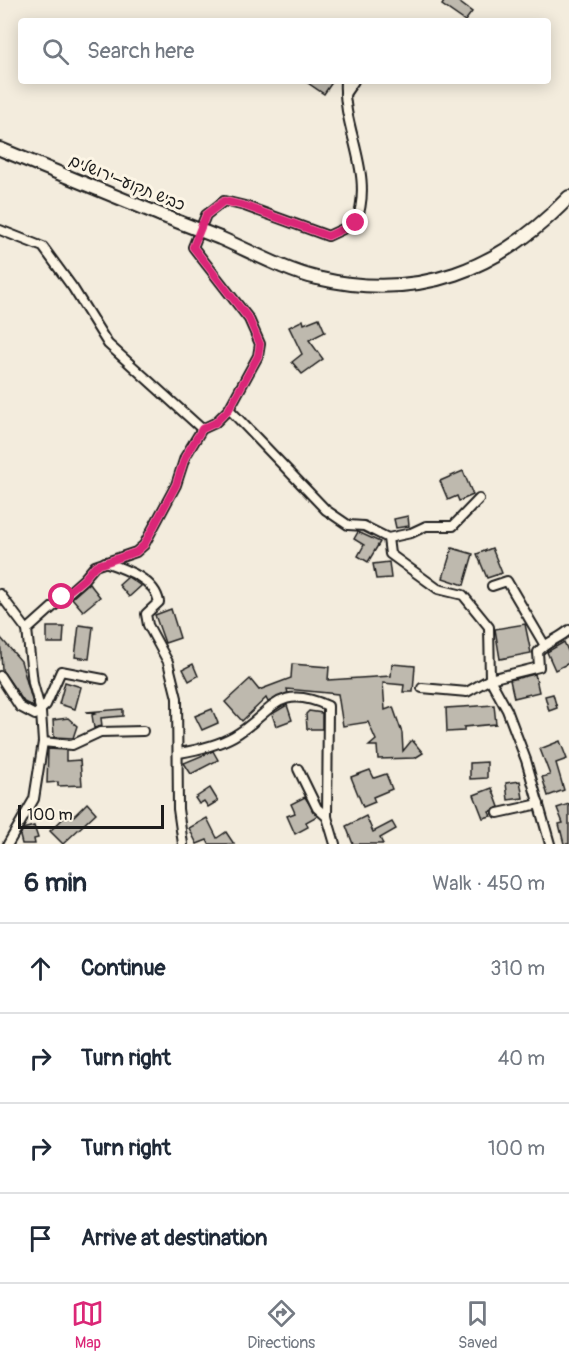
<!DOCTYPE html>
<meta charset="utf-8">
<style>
body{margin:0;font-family:Pangolin,"Playpen Sans Hebrew",sans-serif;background:#f6f6f7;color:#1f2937}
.scale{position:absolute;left:18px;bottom:15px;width:146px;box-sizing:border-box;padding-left:6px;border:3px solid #1c1c1c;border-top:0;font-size:16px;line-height:21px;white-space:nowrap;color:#1c1c1c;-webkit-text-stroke:4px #fcf5e5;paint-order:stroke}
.stop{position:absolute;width:18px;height:18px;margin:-14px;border:4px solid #db2777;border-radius:50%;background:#fff}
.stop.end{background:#db2777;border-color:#fff;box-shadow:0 2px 6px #0008}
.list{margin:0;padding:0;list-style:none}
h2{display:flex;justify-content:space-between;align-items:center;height:78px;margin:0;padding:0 24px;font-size:26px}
h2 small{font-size:20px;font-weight:400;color:#747a83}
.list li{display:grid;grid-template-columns:39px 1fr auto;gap:18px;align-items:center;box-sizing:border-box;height:90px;padding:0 24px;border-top:2px solid #e0e1e3}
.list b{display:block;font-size:22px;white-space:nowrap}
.list em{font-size:20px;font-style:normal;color:#747a83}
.icon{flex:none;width:33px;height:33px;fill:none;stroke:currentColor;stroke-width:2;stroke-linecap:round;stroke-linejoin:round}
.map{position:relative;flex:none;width:569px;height:844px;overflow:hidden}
.search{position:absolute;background:#fff;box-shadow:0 3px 15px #0003;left:18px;right:18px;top:18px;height:66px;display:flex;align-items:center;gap:15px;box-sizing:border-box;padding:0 21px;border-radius:6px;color:#747a83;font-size:22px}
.sheet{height:438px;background:#fff}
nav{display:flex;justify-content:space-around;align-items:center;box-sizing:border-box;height:84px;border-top:2px solid #e0e1e3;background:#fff;font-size:16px;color:#747a83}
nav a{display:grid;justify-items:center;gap:3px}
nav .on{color:#db2777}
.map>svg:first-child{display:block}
.building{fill:#beb9ae;stroke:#1c1c1c;stroke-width:1.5}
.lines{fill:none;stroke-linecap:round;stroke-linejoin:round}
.street-casing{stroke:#1c1c1c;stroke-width:12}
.primary-casing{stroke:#1c1c1c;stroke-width:16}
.street{stroke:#fcf5e5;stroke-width:8}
.primary{stroke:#fcf5e5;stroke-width:12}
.primary-bridge-casing{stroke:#1c1c1c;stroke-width:16;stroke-linecap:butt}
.primary-bridge{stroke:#fcf5e5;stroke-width:12}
.route{stroke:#db2777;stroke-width:8}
.labels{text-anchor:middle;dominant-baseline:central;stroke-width:6;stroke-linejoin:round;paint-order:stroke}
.street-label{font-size:16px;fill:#1c1c1c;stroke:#fcf5e5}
</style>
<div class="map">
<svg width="569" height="844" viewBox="0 0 569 844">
<rect width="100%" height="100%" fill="#f3ecdd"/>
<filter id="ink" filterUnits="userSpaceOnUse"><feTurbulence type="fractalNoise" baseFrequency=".0167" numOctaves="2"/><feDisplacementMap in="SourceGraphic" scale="12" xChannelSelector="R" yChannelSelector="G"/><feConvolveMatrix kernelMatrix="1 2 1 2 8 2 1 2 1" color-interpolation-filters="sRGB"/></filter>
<g filter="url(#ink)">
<g class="building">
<polygon points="445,0 456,0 472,12 465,21 442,5"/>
<polygon points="305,81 333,81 324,94"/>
<polygon points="319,318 325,332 309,340 323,359 302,374 292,362 302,354 289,327 303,320 304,324"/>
<polygon points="463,471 473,495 459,501 457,496 448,500 440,481"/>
<polygon points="408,516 409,526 396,528 394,519"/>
<polygon points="358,532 380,542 368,562 358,556 364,545 354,539"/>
<polygon points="452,548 473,554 464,585 443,578"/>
<polygon points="492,548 502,573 487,578 477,554"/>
<polygon points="389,562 391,578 376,579 373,564"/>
<polygon points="128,577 141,586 129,597 119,585"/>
<polygon points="89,583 100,597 83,611 72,598"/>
<polygon points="171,609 180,638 165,643 155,615"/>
<polygon points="525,624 531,653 500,659 495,629"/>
<polygon points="79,625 93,627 89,659 75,657"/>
<polygon points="47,627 64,627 63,643 47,643"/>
<polygon points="0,637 21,661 34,707 24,702 2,670"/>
<polygon points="564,642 569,653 569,663 555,670 547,652"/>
<polygon points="193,664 198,676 189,681 183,669"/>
<polygon points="292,664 329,667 328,680 391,676 392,664 415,666 413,692 403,692 404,685 383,683 385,710 393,707 402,733 403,751 412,740 423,753 415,758 378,759 377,746 369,746 376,740 368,722 343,726 338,694 287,689 288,693 268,702 266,698 242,721 225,702 250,679 259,690 291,678"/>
<polygon points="535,674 539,692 514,698 510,680"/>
<polygon points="65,682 81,687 75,709 59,704"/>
<polygon points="553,694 557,708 549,711 545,696"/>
<polygon points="287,705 292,720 276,726 272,714"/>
<polygon points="494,705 496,724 464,727 464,731 447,732 446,708"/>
<polygon points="123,709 123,716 101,718 102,726 94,728 92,715 95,714 86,712"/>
<polygon points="212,709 218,723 202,730 195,716"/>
<polygon points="309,711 322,713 322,729 307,729 306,714"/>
<polygon points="68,718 77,726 73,738 54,737 53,720"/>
<polygon points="560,741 567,759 556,763 564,790 548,796 542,777 550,775 540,749"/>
<polygon points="48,749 66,750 66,761 80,760 82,785 58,786 58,782 47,783"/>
<polygon points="213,751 218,760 191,774 184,763"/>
<polygon points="487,762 487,778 470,779 470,763"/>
<polygon points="370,770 374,778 386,774 392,789 373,797 375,802 363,807 351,777"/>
<polygon points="520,781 523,798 508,800 506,783"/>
<polygon points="210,788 218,801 208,807 204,801 199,804 195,798"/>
<polygon points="492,788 499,807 489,812 491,816 483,818 474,795"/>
<polygon points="305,797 317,816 306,822 308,827 295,834 287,816 295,813 291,804"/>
<polygon points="87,803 96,813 63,844 50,831 70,812 74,816"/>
<polygon points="569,804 569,844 564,844 559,824 563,823 557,808"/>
<polygon points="366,816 373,832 392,822 396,829 380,838 383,844 353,844 346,826"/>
<polygon points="207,818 217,838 226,832 234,844 209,844 207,840 197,844 189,828"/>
<polygon points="34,826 38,838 34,839 35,844 22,844 20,836 23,829"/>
</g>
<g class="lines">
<defs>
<g id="street">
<polyline points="345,94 354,81"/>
<polyline points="0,230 43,247 73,288 108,344 202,429"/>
<polyline points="229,409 326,510 348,525 364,526 388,538 390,554 438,589 463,595 489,627 490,679 507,710 526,760 550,844"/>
<polyline points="388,538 411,533 426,526 453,526 479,499"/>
<path d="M105,562C125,569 155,579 159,602L146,614L148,625L168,662L177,698L178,809L183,844"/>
<polyline points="492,586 507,581 544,644"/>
<polyline points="0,594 27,630"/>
<polyline points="0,676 20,707 35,715 46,705 61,671 103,679"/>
<path d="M422,688L467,692L490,679L539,667L538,652C546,642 559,639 569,630"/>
<polyline points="43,742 72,745 100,732 143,731"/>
<path d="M179,753C197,750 218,745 234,736C272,714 276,682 328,706L327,817L335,844"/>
<polyline points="298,769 317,808 327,817"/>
<polyline points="498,813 539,804"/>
<path d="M8,844L34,799L43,742L41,712L33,683L27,630L84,579L95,566L136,552L144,545L176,485L185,457L202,429L215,423L229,409L258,356L260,344L249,319L193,247L206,215L224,201L245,206L328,236L356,223C375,173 342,130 345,81"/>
</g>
<g id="primary">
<polyline points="0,149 161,215"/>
<path d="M220,238C250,251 286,271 317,278C419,302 499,270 569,197"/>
</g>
</defs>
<use href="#street" class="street-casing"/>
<use href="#primary" class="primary-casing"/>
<use href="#street" class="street"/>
<use href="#primary" class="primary"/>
<defs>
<polyline id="primary-bridge" points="161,215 220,238"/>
</defs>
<use href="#primary-bridge" class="primary-bridge-casing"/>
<use href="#primary-bridge" class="primary-bridge"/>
</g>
</g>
<g class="lines" filter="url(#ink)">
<polyline class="route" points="62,597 84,579 95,566 136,552 144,545 176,485 185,457 202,429 215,423 229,409 258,356 260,344 249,319 193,247 206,215 224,201 245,206 328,236 356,223"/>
</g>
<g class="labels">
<g class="street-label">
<text transform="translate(127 183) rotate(22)">כביש תקוע–ירושלים</text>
</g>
</g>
</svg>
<div class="scale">100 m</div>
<div class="stop" style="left:62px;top:597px"></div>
<div class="stop end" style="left:356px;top:223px"></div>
<div class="search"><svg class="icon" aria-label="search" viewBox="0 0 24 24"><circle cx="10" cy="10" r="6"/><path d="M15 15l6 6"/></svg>Search here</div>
</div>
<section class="sheet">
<h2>6 min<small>Walk · 450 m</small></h2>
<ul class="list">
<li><svg class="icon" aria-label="ahead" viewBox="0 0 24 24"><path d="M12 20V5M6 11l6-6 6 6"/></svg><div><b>Continue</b></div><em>310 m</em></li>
<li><svg class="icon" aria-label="right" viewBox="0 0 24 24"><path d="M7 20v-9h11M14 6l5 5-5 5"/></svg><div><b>Turn right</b></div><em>40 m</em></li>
<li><svg class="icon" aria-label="right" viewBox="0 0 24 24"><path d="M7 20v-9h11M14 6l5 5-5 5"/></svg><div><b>Turn right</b></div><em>100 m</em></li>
<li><svg class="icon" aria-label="arrive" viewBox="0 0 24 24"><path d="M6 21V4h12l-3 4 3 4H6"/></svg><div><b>Arrive at destination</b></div></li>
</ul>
</section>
<nav>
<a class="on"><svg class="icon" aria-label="map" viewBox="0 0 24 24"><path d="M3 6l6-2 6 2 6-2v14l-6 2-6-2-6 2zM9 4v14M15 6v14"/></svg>Map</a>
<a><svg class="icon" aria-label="directions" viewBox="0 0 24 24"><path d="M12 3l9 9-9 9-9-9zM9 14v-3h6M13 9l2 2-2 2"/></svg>Directions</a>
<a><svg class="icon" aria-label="saved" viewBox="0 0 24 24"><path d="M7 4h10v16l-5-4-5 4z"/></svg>Saved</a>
</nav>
